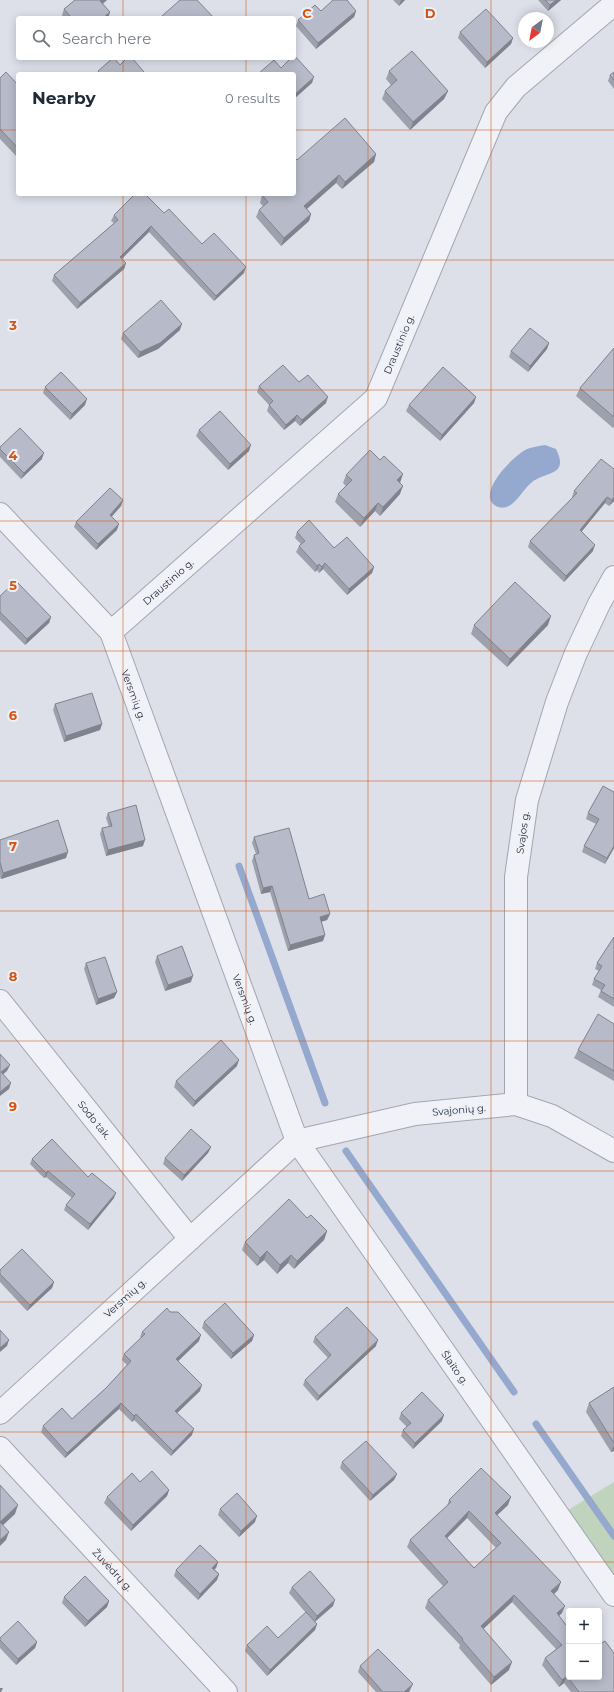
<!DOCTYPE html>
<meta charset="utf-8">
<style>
body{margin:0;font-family:Montserrat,sans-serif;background:#f6f6f7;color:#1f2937}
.controls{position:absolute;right:12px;bottom:12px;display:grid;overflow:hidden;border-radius:4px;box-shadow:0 2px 10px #0003}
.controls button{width:36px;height:36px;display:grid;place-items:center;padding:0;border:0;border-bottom:1px solid #e0e1e3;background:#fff;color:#1f2937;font:20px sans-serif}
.compass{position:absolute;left:518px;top:12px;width:36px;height:36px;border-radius:50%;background:#fff;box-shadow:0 2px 10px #0003;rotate:212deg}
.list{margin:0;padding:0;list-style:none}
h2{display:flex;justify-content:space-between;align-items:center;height:52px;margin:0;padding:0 16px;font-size:17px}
h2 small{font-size:13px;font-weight:400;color:#747a83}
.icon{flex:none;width:22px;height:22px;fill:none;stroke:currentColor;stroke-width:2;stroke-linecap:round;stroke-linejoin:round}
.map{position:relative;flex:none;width:614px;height:1692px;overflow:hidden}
.search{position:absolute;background:#fff;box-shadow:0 2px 10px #0003;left:16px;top:16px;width:280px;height:44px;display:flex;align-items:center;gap:10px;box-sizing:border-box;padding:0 14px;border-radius:4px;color:#747a83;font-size:15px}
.panel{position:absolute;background:#fff;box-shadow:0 2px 10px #0003;left:16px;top:72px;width:280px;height:124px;border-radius:4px}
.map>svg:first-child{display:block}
.green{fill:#c0d3bd}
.water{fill:#94a9cd}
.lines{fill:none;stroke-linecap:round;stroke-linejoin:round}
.stream{stroke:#94a9cd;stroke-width:7}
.minor-casing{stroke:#a2a6b3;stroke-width:24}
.minor{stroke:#f0f2f7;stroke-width:22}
.wall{fill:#9da1ad;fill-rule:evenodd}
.shaded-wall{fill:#80838d}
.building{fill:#b7bbc9;stroke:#80838d;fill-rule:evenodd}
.grid{fill:none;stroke:#d45411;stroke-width:1;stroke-opacity:0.55}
.labels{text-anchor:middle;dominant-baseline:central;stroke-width:4;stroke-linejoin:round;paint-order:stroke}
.street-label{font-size:10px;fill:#252c41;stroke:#edf0f6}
.grid-label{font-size:13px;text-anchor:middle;font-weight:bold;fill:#d45411;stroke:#edf0f6;stroke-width:4;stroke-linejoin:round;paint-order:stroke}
</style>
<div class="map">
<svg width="614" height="1692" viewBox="0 0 614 1692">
<rect width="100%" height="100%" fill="#dde0e9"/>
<polygon class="green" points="614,1482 614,1577 568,1510"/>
<path class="water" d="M545,445L556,449C570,477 544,471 531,483C521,491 512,514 496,506C475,494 514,455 527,449C532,447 539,446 545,445Z"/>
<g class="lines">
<g class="stream">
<polyline points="239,866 325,1103"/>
<polyline points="346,1151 514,1392"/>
<polyline points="536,1424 614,1536"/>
</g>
<defs>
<g id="minor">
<path id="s1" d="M0,514L111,632L297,1141L0,1413"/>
<path id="s2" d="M111,632L376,398L496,112L516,87L614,4"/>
<path id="s3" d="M0,1001L190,1239"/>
<path id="s4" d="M516,1104V877L527,800L557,702L576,653L599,604L614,577"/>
<path id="s5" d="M614,1151L552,1116L516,1104L415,1114L297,1141L614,1595"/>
<path id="s6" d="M0,1448L226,1692"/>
</g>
</defs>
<use href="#minor" class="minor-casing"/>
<use href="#minor" class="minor"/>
</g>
<g class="wall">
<polygon points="75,0 107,0 103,4 110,12 108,18 64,18 62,15 64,9"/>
<polygon points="393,0 405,0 399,6"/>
<polygon points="538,0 561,0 548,11"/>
<polygon points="321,11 356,11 354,17 316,49 296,26 298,20"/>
<polygon points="460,32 513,38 511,44 485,68 458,38"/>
<polygon points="120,65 143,74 97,74 98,71"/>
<polygon points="389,71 448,91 444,99 410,130 382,99 385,91 391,85 386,79"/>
<polygon points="614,72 614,89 608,81 610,75"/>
<polygon points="0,78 18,85 18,158 0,139"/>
<polygon points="376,154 374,162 342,189 336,183 307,209 311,214 309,221 281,246 256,217 259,210 263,206 260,203 262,195 294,194 297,160"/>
<polygon points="164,213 202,244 244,273 214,301 149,232 122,259 126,263 124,269 77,309 52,281 54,275 114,223 111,221 114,215"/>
<polygon points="180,330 158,349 138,358 121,339 123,333"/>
<polygon points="549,343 547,349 528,372 509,357 511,351"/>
<polygon points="614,348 614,427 613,428 576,396 580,388"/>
<polygon points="299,382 326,403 300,426 295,421 284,430 267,411 269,405 257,392 259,386"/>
<polygon points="45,387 85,405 70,420 43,393"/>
<polygon points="476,397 474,403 440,441 406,411 409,405"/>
<polygon points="199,430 249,451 228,470 196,436"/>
<polygon points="0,447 42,459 21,479 0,457"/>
<polygon points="614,469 614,501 609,506 605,503 581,532 593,551 564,582 528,547 530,541 572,498 572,497 574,491"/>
<polygon points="346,475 400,482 400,494 380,516 375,511 360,527 335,502 338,494 346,486 343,483"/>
<polygon points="123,500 121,506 111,517 117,530 96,550 74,527 76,522"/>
<polygon points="297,532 334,548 374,567 372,573 347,595 323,569 319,573 317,570 315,572 296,552 299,546 301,544 295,538"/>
<polygon points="0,596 51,617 49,623 25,645 0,620"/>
<polygon points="474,625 548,625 507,667 471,634"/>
<polygon points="55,704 102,724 100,730 64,742 53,710"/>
<polygon points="614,792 614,848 605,864 582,852 584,846 596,824 586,819 588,813"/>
<polygon points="108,813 143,846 106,856 100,834 102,828 109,827 106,818"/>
<polygon points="254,837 309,899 330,914 327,920 321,922 325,935 323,941 288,951 270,892 261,894 252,861 254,855 256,854 252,843"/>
<polygon points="0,840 66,858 1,879 0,877"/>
<polygon points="614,937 614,1007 598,997 601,990 592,985 594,979 599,971 595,969 597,963"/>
<polygon points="157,956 191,982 165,991 155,962"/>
<polygon points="86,963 117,992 114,998 96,1005 84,969"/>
<polygon points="614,1024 614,1081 574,1058 578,1050"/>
<polygon points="237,1066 193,1107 174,1087 176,1081"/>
<polygon points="211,1147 208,1153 182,1181 163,1164 165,1158"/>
<polygon points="32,1159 88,1177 114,1198 88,1230 64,1210 66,1205 72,1198 46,1177 44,1178 30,1164"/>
<polygon points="307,1218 327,1231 324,1240 294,1269 288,1263 277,1274 264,1260 257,1266 242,1250 245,1242"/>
<polygon points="0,1270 54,1282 52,1288 27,1311 0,1282"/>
<polygon points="204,1322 254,1335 252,1341 231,1359 202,1328"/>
<polygon points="142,1332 199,1341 178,1361 200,1391 177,1413 192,1435 171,1456 134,1420 132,1422 119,1409 65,1458 41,1432 43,1426 72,1419 106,1388 127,1365 122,1360 124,1354 141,1338 140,1337"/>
<polygon points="315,1337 376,1346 317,1401 303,1385 305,1380 328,1358 313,1342"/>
<polygon points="614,1387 614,1451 611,1452 586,1412 589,1403"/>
<polygon points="401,1413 442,1421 413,1449 401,1436 403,1430 407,1427 399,1419"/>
<polygon points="342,1462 397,1474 394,1480 370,1501 340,1468"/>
<polygon points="140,1482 169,1490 167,1496 131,1531 104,1503 107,1497"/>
<path d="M449,1500L508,1505L497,1515L558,1590L554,1594L562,1613L559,1616L614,1692H571L564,1683L559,1687L542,1665L545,1658L556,1649L512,1602L483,1629L509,1670L491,1685L459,1648L460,1645L425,1608L428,1600L443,1586L407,1547L410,1540L447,1506ZM467,1518L496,1548L474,1568L447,1538Z"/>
<polygon points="220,1509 255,1522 239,1537 218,1515"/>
<polygon points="218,1562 216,1568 214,1569 219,1574 217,1580 198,1600 174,1576 176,1570"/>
<polygon points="292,1587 333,1606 315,1622 317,1624 315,1630 267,1676 245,1651 247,1645 278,1638 306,1613 289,1593"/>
<polygon points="64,1597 109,1601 107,1607 85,1627 62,1603"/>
<polygon points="0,1638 37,1642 35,1648 16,1665 0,1648"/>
<polygon points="360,1666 410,1690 409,1692 376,1692 358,1672"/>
</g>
<g class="shaded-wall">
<polygon points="102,0 107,0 98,7 100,1"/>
<polygon points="401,0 405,0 399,6"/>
<polygon points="556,0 561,0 548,11 550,5"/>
<polygon points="356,11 354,17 316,49 318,43"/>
<polygon points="110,12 108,18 103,18"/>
<polygon points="513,38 511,44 485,68 487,62"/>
<polygon points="314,77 312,83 294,99 294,95"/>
<polygon points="448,91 444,99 410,130 413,122"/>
<polygon points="376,154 374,162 342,189 345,182"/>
<polygon points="339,175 336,183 302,213 304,206"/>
<polygon points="311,214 309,221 281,246 284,238"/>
<polygon points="151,226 149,232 118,262 120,257"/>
<polygon points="126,263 124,269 77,309 80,303"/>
<polygon points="246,267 244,273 214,301 216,296"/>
<polygon points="182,324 180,330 158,349 138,358 140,352"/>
<polygon points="549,343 547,349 528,372 530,366"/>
<polygon points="328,397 326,403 300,426 302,420"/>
<polygon points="476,397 474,403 440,441 442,435"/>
<polygon points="87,399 85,405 70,420 72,414"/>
<polygon points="297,415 295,421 284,430 286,425"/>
<polygon points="251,445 249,451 228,470 230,464"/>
<polygon points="44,453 42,459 21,479 24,473"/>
<polygon points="403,474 400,483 397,480"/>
<polygon points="403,486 400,494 380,516 383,507"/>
<polygon points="607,497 605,503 578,536 580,530"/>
<polygon points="614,497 614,501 609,506 612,500"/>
<polygon points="123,500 121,506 108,521 110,515"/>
<polygon points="378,503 375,511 360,527 364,518"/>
<polygon points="119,524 117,530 96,550 98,544"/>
<polygon points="595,545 593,551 564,582 566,576"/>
<polygon points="325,563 323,569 319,573 322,567"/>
<polygon points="319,564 317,570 315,572 317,566"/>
<polygon points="374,567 372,573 347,595 349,589"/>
<polygon points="551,616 548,625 507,667 510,659"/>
<polygon points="51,617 49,623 25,645 27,639"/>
<polygon points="102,724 100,730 64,742 66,736"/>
<polygon points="145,840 143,846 106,856 108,850"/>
<polygon points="614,846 614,848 605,864 607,858"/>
<polygon points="68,852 66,858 1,879 3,873"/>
<polygon points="272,886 270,892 261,894 263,888"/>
<polygon points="330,914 327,920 317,923 320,917"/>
<polygon points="325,935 323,941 288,951 290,945"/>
<polygon points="193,976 191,982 165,991 168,985"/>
<polygon points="117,992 114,998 96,1005 98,999"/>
<polygon points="239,1060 237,1066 193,1107 195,1101"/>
<polygon points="10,1065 7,1071 0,1077 1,1072"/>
<polygon points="11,1083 9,1089 0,1096 0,1092"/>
<polygon points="211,1147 208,1153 182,1181 184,1175"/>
<polygon points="48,1171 46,1177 44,1178 46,1173"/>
<polygon points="116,1193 114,1198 88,1230 90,1224"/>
<polygon points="327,1231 324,1240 294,1269 297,1261"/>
<polygon points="267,1251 264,1260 257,1266 260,1258"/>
<polygon points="291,1255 288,1263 277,1274 280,1265"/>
<polygon points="54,1282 52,1288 27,1311 30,1305"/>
<polygon points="201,1335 199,1341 174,1365 176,1359"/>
<polygon points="254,1335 252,1341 231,1359 233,1353"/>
<polygon points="9,1340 7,1346 0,1352 0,1348"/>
<polygon points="378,1340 376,1346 317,1401 319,1396"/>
<polygon points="202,1385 200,1391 173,1417 175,1411"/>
<polygon points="121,1403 119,1409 65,1458 67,1453"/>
<polygon points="136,1414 134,1420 132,1422 134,1416"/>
<polygon points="444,1415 442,1421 413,1449 415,1443"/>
<polygon points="194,1429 192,1435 171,1456 173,1451"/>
<polygon points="614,1445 614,1451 611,1452"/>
<polygon points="397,1474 394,1480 370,1501 373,1495"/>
<polygon points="169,1490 167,1496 131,1531 133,1525"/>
<polygon points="511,1497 508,1505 492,1520 495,1513"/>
<polygon points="18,1505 15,1514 0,1528 0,1522"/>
<polygon points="469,1511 467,1518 442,1543 445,1536"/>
<polygon points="257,1516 255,1522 239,1537 241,1531"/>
<polygon points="9,1532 6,1540 0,1546 0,1540"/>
<polygon points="218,1562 216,1568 210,1574 212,1568"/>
<polygon points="219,1574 217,1580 198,1600 200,1594"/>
<polygon points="561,1582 558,1590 549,1599 551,1591"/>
<polygon points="514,1595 512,1602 478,1634 481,1626"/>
<polygon points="335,1600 333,1606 314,1622 317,1616"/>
<polygon points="109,1601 107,1607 85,1627 88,1621"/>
<polygon points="565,1606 562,1613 554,1620 557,1613"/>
<polygon points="317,1624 315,1630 267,1676 270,1670"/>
<polygon points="37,1642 35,1648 16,1665 18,1659"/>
<polygon points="512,1662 509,1670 491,1685 494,1677"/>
<polygon points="567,1676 564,1683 559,1687 562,1680"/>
<polygon points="413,1684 409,1692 404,1692"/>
<polygon points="0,1688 3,1688 1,1692 0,1692"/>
</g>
<g class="building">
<polygon points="75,0 102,0 100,1 110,12 103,18 72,18 64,9"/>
<polygon points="180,0 197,0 214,18 164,18 162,16"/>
<polygon points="333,0 347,0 356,11 318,43 298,20 315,5 321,11"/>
<polygon points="545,0 556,0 550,5"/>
<polygon points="486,9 513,38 487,62 460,32"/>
<polygon points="412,51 448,91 413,122 385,91 397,80 389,71"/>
<polygon points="294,55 314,77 294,95 294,74 258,74 274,60 281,68 291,58 294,58"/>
<polygon points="113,58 114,58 120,65 127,58 132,58 144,72 142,74 101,74 98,71"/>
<polygon points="6,72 18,85 18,148 0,129 0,78"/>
<polygon points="614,72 614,80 610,75"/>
<polygon points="345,118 376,154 345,182 339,175 304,206 311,214 284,238 259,210 268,202 262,195 264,194 294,194 294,157 297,160"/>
<polygon points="135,194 145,194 164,213 169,209 202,244 214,233 246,267 216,296 151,226 120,257 126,263 80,303 54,275 118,220 114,215"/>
<polygon points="161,300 182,324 160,343 140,352 123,333"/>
<polygon points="530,328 549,343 530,366 511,351"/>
<polygon points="614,348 614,417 580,388"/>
<polygon points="283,365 299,382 308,375 328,397 302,420 297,415 286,425 269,405 273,401 259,386"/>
<polygon points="443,367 476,397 442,435 409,405"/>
<polygon points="61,372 87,399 72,414 45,387"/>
<polygon points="220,411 251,445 230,464 199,430"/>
<polygon points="20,428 44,453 24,473 0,449 0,447"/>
<polygon points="370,450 380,460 384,456 403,474 397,480 403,486 383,507 378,503 364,518 338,494 352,480 346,475"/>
<polygon points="601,459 614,469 614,497 612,500 607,497 580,530 595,545 566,576 530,541 577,493 574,491"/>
<polygon points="110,488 123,500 110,515 119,524 98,544 76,522"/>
<polygon points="309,520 334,548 347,537 374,567 349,589 325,563 322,567 319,564 317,566 299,546 305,541 297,532"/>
<polygon points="16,581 51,617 27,639 0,612 0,596"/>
<polygon points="515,582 551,616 510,659 474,625"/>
<polygon points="92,693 102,724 66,736 55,704"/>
<polygon points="603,786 614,792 614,846 607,858 584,846 599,819 588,813"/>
<polygon points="136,805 145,840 108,850 102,828 112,826 108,813"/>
<polygon points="58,820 68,852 3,873 0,862 0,840"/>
<polygon points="289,828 309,899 324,894 330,914 320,917 325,935 290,945 272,886 263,888 254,855 259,853 254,837"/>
<polygon points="614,937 614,999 601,991 605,985 594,979 602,966 597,963"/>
<polygon points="182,946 193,976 168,985 157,956"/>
<polygon points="105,957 117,992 98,999 86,963"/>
<polygon points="598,1014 614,1024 614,1071 578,1050"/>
<polygon points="221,1040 239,1060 195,1101 176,1081"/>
<polygon points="0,1054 10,1065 1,1072 11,1083 0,1092"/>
<polygon points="191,1129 211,1147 184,1175 165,1158"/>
<polygon points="52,1139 88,1177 92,1173 116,1193 90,1224 66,1205 75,1194 48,1171 46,1173 32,1159"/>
<polygon points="289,1199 307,1218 311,1215 327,1231 297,1261 291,1255 280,1265 267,1251 260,1258 245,1242"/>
<polygon points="22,1249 54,1282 30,1305 0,1274 0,1270"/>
<polygon points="225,1303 254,1335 233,1353 204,1322"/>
<polygon points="347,1307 378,1340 319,1396 305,1380 331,1355 315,1337"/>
<polygon points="167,1308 170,1312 178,1312 201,1335 176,1359 202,1385 175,1411 194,1429 173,1451 136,1414 134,1416 121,1403 67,1453 43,1426 62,1408 72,1419 106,1388 131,1361 124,1354 145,1334 142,1332"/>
<polygon points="0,1330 9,1340 0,1348"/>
<polygon points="614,1387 614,1443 589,1403"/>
<polygon points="422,1392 444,1415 415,1443 403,1430 411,1423 401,1413"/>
<polygon points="366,1441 397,1474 373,1495 342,1462"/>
<path d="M481,1468L511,1497L495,1513L561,1582L551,1591L565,1606L557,1613L569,1629V1677H599V1645L605,1641L614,1653V1692H579L567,1676L562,1680L545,1658L562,1645L514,1595L481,1626L512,1662L494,1677L462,1640L463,1639L428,1600L448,1582L410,1540L451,1502L449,1500ZM469,1511L501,1543L474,1568L445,1536Z"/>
<polygon points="152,1471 169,1490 133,1525 107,1497 132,1473 140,1482"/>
<polygon points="0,1485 18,1505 0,1522 9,1532 0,1540"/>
<polygon points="237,1493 257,1516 241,1531 220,1509"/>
<polygon points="200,1545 218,1562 212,1568 219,1574 200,1594 176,1570"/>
<polygon points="310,1571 335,1600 317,1616 292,1587"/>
<polygon points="85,1576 109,1601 88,1621 64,1597"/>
<polygon points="306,1612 317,1624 270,1670 247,1645 267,1626 278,1638"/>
<polygon points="18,1621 37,1642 18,1659 0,1640 0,1638"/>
<polygon points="378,1649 413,1684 404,1692 383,1692 360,1666"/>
</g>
<path class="grid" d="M123,0V18M246,0V18M368,0V1692M491,0V1692M123,58V74M246,58V74M0,130H18M294,130H614M123,194V1692M246,194V1692M0,260H614M0,390H614M0,521H614M0,651H614M0,781H614M0,911H614M0,1041H614M0,1171H614M0,1302H614M0,1432H614M0,1562H614"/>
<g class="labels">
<g class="street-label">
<text stroke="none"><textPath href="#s2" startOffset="412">Draustinio g.</textPath></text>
<text stroke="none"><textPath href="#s2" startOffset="76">Draustinio g.</textPath></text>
<text stroke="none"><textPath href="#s1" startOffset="229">Versmių g.</textPath></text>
<text stroke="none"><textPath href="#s4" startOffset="272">Svajos g.</textPath></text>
<text stroke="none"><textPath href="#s1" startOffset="553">Versmių g.</textPath></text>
<text transform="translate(459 1110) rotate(-5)">Svajonių g.</text>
<text stroke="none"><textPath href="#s3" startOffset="152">Sodo tak.</textPath></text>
<text transform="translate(125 1298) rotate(-42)">Versmių g.</text>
<text stroke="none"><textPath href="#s5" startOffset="608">Šlaito g.</textPath></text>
<text stroke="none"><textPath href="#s6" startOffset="166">Žuvėdrų g.</textPath></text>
</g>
</g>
<g class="grid-label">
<text x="307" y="18">C</text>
<text x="430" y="18">D</text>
<text x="13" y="330">3</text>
<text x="13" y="460">4</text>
<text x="13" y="590">5</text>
<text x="13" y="720">6</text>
<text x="13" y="851">7</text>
<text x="13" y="981">8</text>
<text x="13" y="1111">9</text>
</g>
</svg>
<div class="controls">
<button>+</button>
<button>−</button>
</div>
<svg class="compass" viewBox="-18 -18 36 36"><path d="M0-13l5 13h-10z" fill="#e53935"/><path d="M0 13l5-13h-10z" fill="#747a83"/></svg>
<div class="search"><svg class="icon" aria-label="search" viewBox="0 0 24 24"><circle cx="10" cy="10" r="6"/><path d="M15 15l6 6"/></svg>Search here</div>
<section class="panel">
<h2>Nearby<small>0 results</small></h2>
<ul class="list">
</ul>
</section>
</div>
